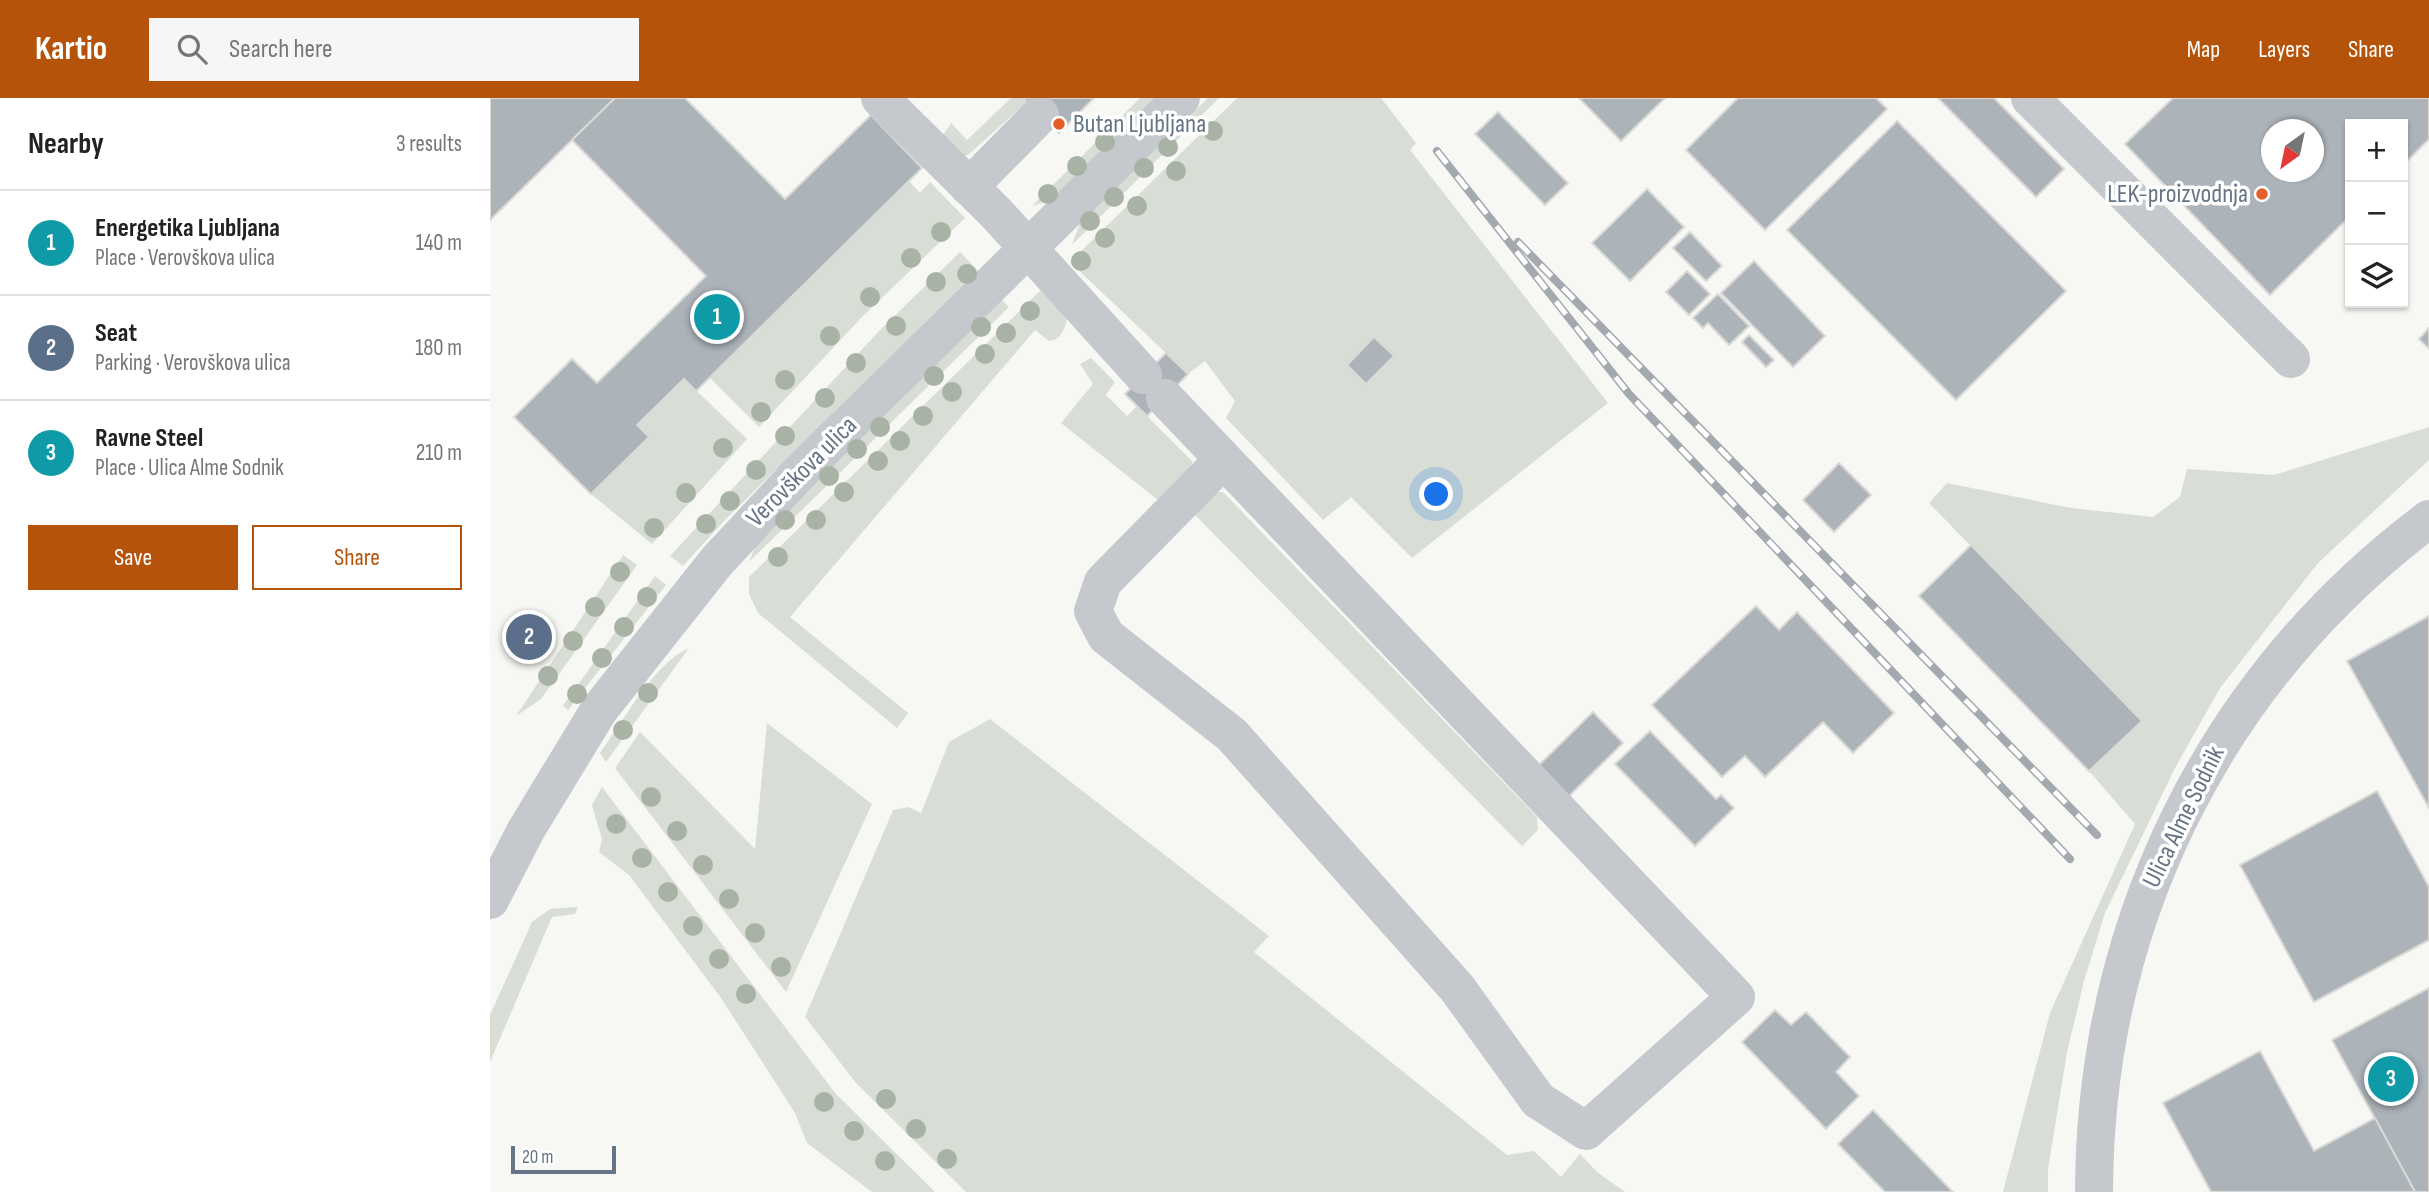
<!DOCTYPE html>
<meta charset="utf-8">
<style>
body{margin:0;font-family:"Sofia Sans Condensed",sans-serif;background:#f6f6f6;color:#222}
.controls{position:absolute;right:21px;top:21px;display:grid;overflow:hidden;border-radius:0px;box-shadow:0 2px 5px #0004}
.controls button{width:63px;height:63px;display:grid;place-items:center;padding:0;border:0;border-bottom:2px solid #e0e0e0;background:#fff;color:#222;font:35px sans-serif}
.compass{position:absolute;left:1771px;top:21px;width:63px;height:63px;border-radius:50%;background:#fff;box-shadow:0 2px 5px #0004;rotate:213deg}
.scale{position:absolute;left:21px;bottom:18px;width:105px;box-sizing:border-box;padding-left:7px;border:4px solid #667585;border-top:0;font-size:19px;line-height:24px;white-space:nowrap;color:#667585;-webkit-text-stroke:5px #fff;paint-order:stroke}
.you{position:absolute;left:947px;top:397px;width:24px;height:24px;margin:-18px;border:5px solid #fff;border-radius:50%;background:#1a73e8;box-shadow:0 0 0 10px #1a73e833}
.badge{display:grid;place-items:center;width:46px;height:46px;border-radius:50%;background:#b45309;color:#fff;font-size:23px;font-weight:700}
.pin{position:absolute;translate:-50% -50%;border:4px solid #fff;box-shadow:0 2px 7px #0006}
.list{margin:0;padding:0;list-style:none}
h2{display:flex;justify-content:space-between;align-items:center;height:91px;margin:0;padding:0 28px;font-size:30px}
h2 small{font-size:23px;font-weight:400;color:#767676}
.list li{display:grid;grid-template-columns:46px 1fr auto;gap:21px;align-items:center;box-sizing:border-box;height:105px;padding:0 28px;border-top:2px solid #e0e0e0}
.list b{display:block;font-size:26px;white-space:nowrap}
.list p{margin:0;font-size:23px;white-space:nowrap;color:#767676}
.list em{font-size:23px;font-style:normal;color:#767676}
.actions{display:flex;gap:14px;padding:21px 28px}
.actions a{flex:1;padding:16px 0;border:2px solid #b45309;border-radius:0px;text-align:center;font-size:24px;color:#b45309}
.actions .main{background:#b45309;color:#fff}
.icon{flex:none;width:38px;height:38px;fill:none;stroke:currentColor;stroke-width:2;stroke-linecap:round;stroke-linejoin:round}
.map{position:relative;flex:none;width:1939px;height:1094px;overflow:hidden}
header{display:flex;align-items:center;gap:42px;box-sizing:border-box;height:98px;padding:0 35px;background:#b45309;color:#fff}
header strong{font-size:33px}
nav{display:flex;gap:38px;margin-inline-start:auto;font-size:24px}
.search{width:490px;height:63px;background:#f6f6f6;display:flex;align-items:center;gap:18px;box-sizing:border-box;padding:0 24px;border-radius:0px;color:#767676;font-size:26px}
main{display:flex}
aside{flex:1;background:#fff}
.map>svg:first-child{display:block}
.green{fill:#d8ded5}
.building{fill:#acb3b9;stroke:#d9d9d6;stroke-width:2;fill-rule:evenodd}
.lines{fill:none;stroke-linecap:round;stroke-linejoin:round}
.minor{stroke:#c5c8cc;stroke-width:38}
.rail-casing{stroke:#a3a9af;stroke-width:8}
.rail{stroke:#fff;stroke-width:5;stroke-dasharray:16;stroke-linecap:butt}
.tree{fill:#a8b3a5}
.poi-dot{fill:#e45f27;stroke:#fff;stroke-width:2.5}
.labels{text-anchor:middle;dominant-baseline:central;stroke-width:7;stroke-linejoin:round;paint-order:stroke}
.poi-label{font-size:26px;fill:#667585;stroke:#fff;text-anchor:start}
.street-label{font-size:26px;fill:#667585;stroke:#fff}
</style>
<header>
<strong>Kartio</strong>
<div class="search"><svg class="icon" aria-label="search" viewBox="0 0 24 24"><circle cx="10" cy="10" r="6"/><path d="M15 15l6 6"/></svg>Search here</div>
<nav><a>Map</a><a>Layers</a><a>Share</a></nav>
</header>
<main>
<aside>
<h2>Nearby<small>3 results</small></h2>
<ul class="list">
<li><span class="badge" style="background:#0f9aa8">1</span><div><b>Energetika Ljubljana</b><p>Place · Verovškova ulica</p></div><em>140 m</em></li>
<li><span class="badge" style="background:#5c6f8a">2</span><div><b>Seat</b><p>Parking · Verovškova ulica</p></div><em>180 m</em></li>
<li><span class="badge" style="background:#0f9aa8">3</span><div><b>Ravne Steel</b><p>Place · Ulica Alme Sodnik</p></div><em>210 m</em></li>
</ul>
<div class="actions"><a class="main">Save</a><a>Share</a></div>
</aside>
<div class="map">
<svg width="1939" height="1094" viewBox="0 0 1939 1094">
<rect width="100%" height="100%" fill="#f7f7f4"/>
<g class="green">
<polygon points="521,0 533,0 537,4 478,57 474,58 453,37 461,25 477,42"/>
<polygon points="650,0 664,0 559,103 542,108"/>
<polygon points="718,0 729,0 582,147 590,125"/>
<polygon points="747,0 891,0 926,45 920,52 1118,305 922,460 861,399 833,422 736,320 745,303 715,263 698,276 580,164"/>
<polygon points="419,83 430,95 440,84 475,120 372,219 269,329 220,280"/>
<polygon points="470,154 488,173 235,422 193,468 180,458 390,232"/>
<path d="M551,192C564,204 584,214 573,233C569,240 566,242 559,243L545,232L300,519L418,615L407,630L268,515L259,496V479Z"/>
<polygon points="512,202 519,209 259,464 267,444 303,406"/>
<polygon points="601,260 625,284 616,297 637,318 647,308 703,364 678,410 571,325 603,286 590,266"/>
<polygon points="194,281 257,341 162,446 101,396 159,339 147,327"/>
<polygon points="1939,329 1939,362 1828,465 1730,590 1685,670 1615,815 1594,883 1577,954 1558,1071 1558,1094 1513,1094 1560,915 1645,726 1599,673 1651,623 1439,405 1457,385 1581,410 1663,419 1690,399 1697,371 1784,377"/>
<polygon points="722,394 733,394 1047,719 1048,732 1032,748 702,414"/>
<polygon points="133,457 147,467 51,601 26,618"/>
<polygon points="165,478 176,487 78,612 73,608"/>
<path d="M199,550L116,664L110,655C132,625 165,564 199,550Z"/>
<polygon points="500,621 779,838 764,854 1017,1057 1044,1053 1071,1079 1090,1056 1107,1074 1135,1094 476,1094 366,985 315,919 403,712 418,709 431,715 459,644"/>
<polygon points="277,625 382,706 296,894 125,670 150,634 265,751"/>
<polygon points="112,689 346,996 445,1094 382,1094 317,1045 305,1015 231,900 139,777 109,754 112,741 102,707"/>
<polygon points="88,809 85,816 62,819 0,964 0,917 42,824 60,811"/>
</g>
<g class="building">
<polygon points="0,0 125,0 0,122"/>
<polygon points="125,0 195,0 295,101 381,17 432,70 206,293 194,281 147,327 159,339 101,396 24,319 82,261 107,285 216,178 82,42"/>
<polygon points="533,0 604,0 569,35"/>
<polygon points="1089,0 1175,0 1131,43"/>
<polygon points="1248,0 1386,0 1397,11 1275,132 1196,52"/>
<polygon points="1448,0 1504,0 1574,71 1546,99"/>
<path d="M1683,0H1939V41L1913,67V26H1860V118L1780,197L1635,46ZM1782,32H1824V74H1782Z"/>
<polygon points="1008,14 1078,85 1055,107 985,36"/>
<polygon points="1407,23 1576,193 1466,302 1297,132"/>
<polygon points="1157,91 1194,129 1140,183 1102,145"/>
<polygon points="1200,134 1232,168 1216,183 1183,150"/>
<polygon points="1264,163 1335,238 1303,269 1231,195"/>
<polygon points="1197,173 1220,196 1199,217 1176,194"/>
<polygon points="1228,196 1259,228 1239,247 1218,225 1213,230 1203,220"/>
<polygon points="1939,230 1939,251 1929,241"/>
<polygon points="1259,237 1284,262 1276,269 1252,244"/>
<polygon points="884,239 904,258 876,286 857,267"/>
<polygon points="676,255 698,276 657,318 635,296"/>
<polygon points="1349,365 1381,397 1344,434 1313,402"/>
<polygon points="1481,447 1652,623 1599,673 1429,498"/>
<polygon points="1266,508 1289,532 1307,514 1404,615 1363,655 1333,624 1275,679 1255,658 1232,679 1162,607"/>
<polygon points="1939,518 1939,710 1857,563"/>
<polygon points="1103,614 1133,645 1077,700 1047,669"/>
<polygon points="1160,633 1226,701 1231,697 1244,710 1205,748 1125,666"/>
<polygon points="1887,693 1939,789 1939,842 1824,904 1750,767"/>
<polygon points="1939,890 1939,1094 1925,1094 1842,942"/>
<polygon points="1285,912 1301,927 1316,914 1360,959 1346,974 1369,998 1336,1031 1252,944"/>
<polygon points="1770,953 1824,1053 1885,1020 1925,1094 1721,1094 1673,1005"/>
<polygon points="1383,1012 1463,1094 1395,1094 1348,1046"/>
</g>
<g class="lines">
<g class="minor">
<polyline points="390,0 506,115 653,277"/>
<polyline points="1540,0 1801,261"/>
<polyline points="479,89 550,17"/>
<polyline points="675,300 1246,899 1096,1033 1048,1002 967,890 742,637 616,538 603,513 613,484 733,362"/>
<polyline points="0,802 36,732 109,612 227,463 310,374 691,0"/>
<path d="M1604,1094C1605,825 1723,583 1939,421"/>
</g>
<defs>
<g id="rail">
<polyline points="947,53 1139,296 1580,761"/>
<polyline points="1028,144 1607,737"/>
</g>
</defs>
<use href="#rail" class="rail-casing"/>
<use href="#rail" class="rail"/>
</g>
<g class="tree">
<circle cx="723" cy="33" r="10"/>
<circle cx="615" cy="44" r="10"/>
<circle cx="678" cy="49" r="10"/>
<circle cx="587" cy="68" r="10"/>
<circle cx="654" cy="70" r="10"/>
<circle cx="686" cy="73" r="10"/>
<circle cx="558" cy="96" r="10"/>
<circle cx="624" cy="99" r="10"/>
<circle cx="647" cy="108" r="10"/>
<circle cx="600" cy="123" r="10"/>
<circle cx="451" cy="134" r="10"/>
<circle cx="615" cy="140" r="10"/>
<circle cx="421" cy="160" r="10"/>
<circle cx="591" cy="163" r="10"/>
<circle cx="477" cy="176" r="10"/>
<circle cx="446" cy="184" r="10"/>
<circle cx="380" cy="199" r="10"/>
<circle cx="540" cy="213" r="10"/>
<circle cx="406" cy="228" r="10"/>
<circle cx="491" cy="229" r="10"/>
<circle cx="516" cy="235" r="10"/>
<circle cx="340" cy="238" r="10"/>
<circle cx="495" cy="256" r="10"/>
<circle cx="366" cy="265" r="10"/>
<circle cx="444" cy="278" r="10"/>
<circle cx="295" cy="282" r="10"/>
<circle cx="462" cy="294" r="10"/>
<circle cx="335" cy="300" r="10"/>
<circle cx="271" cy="314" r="10"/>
<circle cx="433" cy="318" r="10"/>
<circle cx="390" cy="329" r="10"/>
<circle cx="295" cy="338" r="10"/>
<circle cx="410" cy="343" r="10"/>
<circle cx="233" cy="350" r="10"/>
<circle cx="367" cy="351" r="10"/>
<circle cx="388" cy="363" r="10"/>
<circle cx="266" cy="372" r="10"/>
<circle cx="339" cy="378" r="10"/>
<circle cx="354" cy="394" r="10"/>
<circle cx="196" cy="395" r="10"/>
<circle cx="240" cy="403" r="10"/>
<circle cx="295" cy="422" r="10"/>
<circle cx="326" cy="422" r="10"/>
<circle cx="216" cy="426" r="10"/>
<circle cx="164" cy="430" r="10"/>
<circle cx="288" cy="459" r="10"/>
<circle cx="130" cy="474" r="10"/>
<circle cx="157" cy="499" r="10"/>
<circle cx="105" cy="509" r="10"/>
<circle cx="134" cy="529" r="10"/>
<circle cx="83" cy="543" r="10"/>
<circle cx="112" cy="560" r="10"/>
<circle cx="58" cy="578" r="10"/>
<circle cx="158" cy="595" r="10"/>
<circle cx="87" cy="596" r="10"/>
<circle cx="133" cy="632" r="10"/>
<circle cx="161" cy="699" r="10"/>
<circle cx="126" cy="726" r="10"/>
<circle cx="187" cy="733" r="10"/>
<circle cx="152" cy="760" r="10"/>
<circle cx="213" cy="767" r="10"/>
<circle cx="178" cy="794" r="10"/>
<circle cx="239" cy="801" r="10"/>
<circle cx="203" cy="828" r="10"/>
<circle cx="265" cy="835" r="10"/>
<circle cx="229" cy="861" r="10"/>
<circle cx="291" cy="869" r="10"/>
<circle cx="256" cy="896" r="10"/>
<circle cx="396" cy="1001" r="10"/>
<circle cx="334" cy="1004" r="10"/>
<circle cx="426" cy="1031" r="10"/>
<circle cx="364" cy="1033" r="10"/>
<circle cx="457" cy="1061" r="10"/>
<circle cx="395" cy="1063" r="10"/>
</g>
<g class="poi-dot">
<circle cx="569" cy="26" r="7"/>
<circle cx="1772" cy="96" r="7"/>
</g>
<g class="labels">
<g class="poi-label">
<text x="583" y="26">Butan Ljubljana</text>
<text x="1758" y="96" text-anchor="end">LEK-proizvodnja</text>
</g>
<g class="street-label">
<text transform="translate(312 374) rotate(-45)">Verovškova ulica</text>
<text transform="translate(1694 719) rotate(-64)">Ulica Alme Sodnik</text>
</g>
</g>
</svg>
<div class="controls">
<button>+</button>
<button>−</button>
<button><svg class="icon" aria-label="layers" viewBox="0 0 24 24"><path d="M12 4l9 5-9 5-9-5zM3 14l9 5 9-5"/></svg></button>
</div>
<svg class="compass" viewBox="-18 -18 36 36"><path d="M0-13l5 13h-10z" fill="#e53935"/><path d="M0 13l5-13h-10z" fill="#767676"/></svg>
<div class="scale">20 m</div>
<div class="you"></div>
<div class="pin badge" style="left:227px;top:219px;background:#0f9aa8">1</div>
<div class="pin badge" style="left:39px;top:539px;background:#5c6f8a">2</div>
<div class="pin badge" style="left:1901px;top:981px;background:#0f9aa8">3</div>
</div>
</main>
